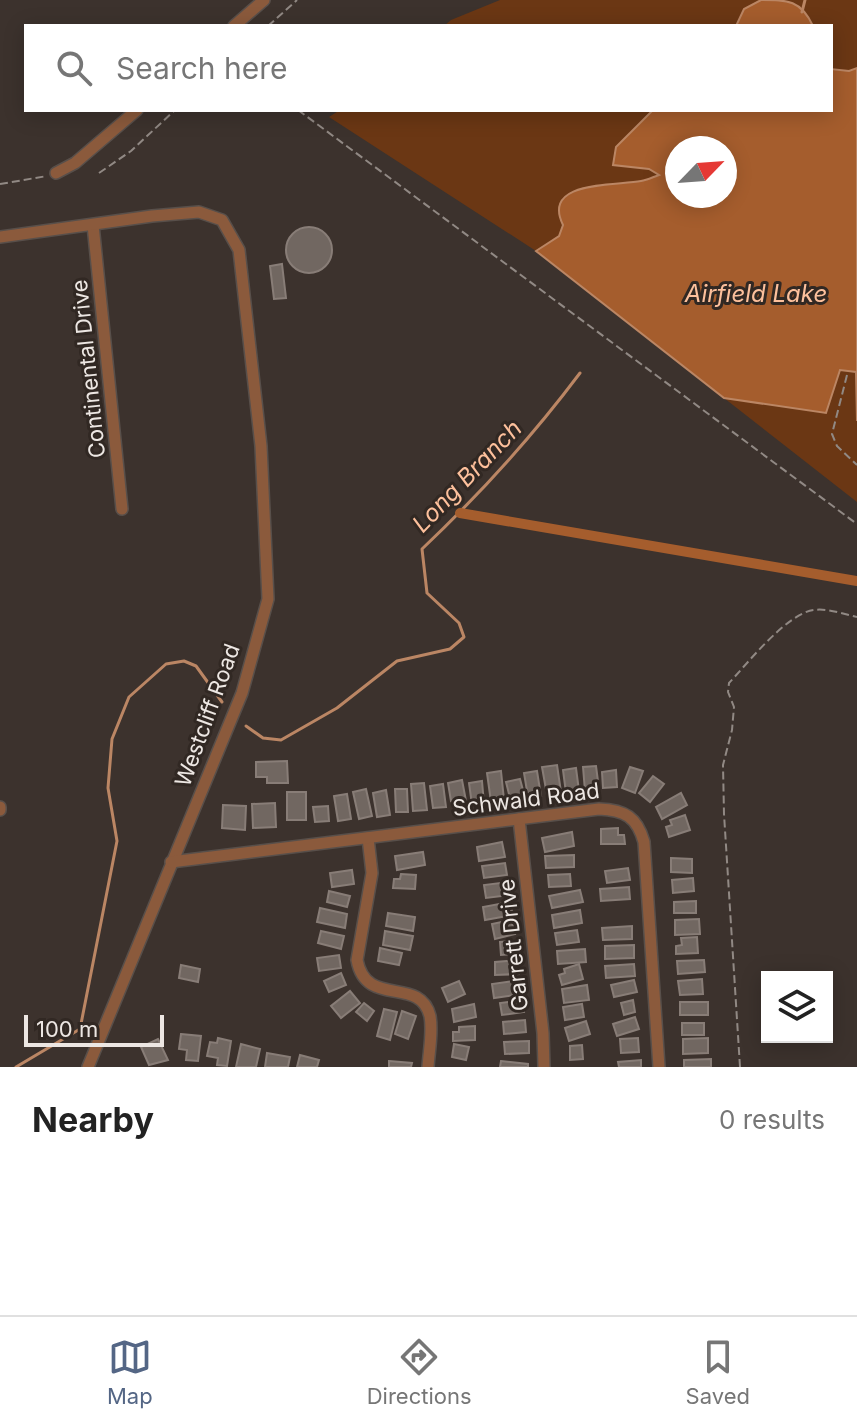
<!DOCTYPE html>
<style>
body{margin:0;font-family:Inter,sans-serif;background:#f6f6f6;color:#222}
.controls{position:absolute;right:24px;bottom:24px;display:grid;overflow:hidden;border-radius:0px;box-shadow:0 4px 20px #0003}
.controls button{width:72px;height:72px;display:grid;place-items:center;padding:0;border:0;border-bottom:2px solid #e0e0e0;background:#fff;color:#222;font:40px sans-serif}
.compass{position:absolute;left:665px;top:136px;width:72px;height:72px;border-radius:50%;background:#fff;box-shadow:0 4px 20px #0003;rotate:65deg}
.scale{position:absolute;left:24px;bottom:20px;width:140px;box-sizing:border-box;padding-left:8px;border:4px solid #ede7e3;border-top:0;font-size:22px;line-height:28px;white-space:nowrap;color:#ede7e3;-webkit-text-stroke:6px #312823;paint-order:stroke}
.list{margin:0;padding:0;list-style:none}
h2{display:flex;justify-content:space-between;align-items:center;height:104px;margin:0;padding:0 32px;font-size:34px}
h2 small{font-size:26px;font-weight:400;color:#767676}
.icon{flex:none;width:44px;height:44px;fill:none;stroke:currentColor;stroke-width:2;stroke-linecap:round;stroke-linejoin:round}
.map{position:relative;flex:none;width:857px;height:1067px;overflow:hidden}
.search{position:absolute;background:#fff;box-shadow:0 4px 20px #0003;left:24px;right:24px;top:24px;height:88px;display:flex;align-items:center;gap:20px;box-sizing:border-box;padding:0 28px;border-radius:0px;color:#767676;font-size:30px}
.sheet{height:248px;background:#fff}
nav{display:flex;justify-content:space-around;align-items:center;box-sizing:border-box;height:112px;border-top:2px solid #e0e0e0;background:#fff;font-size:22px;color:#767676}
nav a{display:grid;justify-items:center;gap:4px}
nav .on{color:#546685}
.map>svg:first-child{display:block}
.green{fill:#6b3714;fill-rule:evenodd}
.water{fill:#a55d2d;stroke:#bb8664;stroke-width:2;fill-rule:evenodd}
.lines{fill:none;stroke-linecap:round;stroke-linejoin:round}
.stream{stroke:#bb8664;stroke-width:3}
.canal{stroke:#a55d2d;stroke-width:10}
.building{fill:#716761;stroke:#887d77;stroke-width:2}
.minor-casing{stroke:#584f4a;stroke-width:14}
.path{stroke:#918984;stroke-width:2;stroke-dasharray:8 4;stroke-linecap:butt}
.minor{stroke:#8b5a3c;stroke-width:11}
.labels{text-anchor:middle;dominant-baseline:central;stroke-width:6;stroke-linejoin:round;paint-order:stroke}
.street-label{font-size:22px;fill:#ede7e3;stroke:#312823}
.water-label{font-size:24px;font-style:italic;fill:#fdc09c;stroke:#312823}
</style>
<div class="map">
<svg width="857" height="1067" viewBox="0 0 857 1067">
<rect width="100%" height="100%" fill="#3c322d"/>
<path class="green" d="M500,0H857V502L536,251L329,117L340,110H831V26H444L451,20ZM677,148H725V196H677Z"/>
<g class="water">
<path d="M761,0C788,0 801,0 813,26H736L744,9Z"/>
<path d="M857,68V421L856,372L840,370L826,413L724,398L536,251L559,236L563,225C541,180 615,186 641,181C647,180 653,177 659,175L649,169L613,165L616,147L653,110H831V69L849,71ZM677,148H725V196H677Z"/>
</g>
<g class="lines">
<g class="stream">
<polyline points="802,12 805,0"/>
<path d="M246,726L263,738L281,740L337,708L397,661L450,649L464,637L459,623L427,593L422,549C479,495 532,437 580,373"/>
<polyline points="16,1067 80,1029 117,841 108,788 112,739 129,697 166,664 184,661 196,666 222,702"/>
</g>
<polyline class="canal" points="460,513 857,581"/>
</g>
<g class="building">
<circle cx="309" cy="250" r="23"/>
<polygon points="282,264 286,298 274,299 270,266"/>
<polygon points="287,761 288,783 267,783 267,777 256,777 256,762"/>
<polygon points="557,765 561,792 547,795 542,767"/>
<polygon points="596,766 599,789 585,791 583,767"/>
<polygon points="630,767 643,771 635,793 622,788"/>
<polygon points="576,768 579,791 566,793 563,770"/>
<polygon points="616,770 617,787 603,788 602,772"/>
<polygon points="501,771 504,800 491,802 487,773"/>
<polygon points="537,771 541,796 528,797 524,773"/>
<polygon points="653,776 664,784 650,802 639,793"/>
<polygon points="520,779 524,794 510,798 506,782"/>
<polygon points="462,780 467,806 457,807 456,800 451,801 448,783"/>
<polygon points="482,781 484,804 472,805 469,783"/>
<polygon points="424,783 427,810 413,811 411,784"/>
<polygon points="443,784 446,807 433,808 430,786"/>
<polygon points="366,789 372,816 359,819 353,792"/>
<polygon points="395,789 407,789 408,812 396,812"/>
<polygon points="386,790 390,815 377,817 373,793"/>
<rect x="287" y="792" width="19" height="28"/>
<polygon points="681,793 687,805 662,819 656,807"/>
<polygon points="347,794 351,819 338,821 334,796"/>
<polygon points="275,803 276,827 253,828 252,804"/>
<polygon points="223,805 246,806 245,830 222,828"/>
<polygon points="328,806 329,821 315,822 313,807"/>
<polygon points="685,815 690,830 669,837 666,827 672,825 670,820"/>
<polygon points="618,828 618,835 624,835 625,844 601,844 601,829"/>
<polygon points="572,832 574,846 545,852 542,838"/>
<polygon points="502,842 505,857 479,861 477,847"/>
<polygon points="423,852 425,865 397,870 395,856"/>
<polygon points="574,855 574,867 546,868 545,856"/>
<polygon points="671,858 692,859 692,873 671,872"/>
<polygon points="505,863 507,875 484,878 482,866"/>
<polygon points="628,868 630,880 607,883 605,871"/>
<polygon points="352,870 354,884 332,887 330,873"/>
<polygon points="401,874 416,875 415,889 393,888 394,879 400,879"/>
<polygon points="570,874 571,886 549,887 548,875"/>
<polygon points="693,878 694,891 673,893 672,880"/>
<polygon points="508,882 510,895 486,898 484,885"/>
<polygon points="629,887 630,899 601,901 600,889"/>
<polygon points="580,890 583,902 552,908 549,896"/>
<polygon points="329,891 350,896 347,907 327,902"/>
<polygon points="696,901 696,913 674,913 674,902"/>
<polygon points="510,902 513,915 485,920 483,907"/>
<polygon points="320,908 347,914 345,928 317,922"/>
<polygon points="580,910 582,923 554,928 552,915"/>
<polygon points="388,913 415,917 413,931 386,926"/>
<polygon points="699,919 700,934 675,935 675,920"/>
<polygon points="511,920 515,934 495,939 492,924"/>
<polygon points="632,926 632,939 603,940 602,928"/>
<polygon points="577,930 579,942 557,945 555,933"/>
<polygon points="321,931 344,936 341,949 318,943"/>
<polygon points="385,931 413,936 410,950 383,945"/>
<polygon points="697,937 698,953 676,954 676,946 682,945 681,938"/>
<polygon points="513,941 514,954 501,955 500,942"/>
<polygon points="634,945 634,958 605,959 605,946"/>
<polygon points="380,948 402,953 399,965 378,961"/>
<polygon points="585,949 586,962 558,964 557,951"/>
<polygon points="339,955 341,968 319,971 317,958"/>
<polygon points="518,960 519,974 495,975 495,962"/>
<polygon points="704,960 705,972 678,974 677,961"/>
<polygon points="579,964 583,979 562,985 559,975 565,973 564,969"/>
<polygon points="634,964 635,976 606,978 605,966"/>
<polygon points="181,965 200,969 198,982 179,978"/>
<polygon points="341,973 346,985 329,992 324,981"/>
<polygon points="702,979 703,994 680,995 678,981"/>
<polygon points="520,980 522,994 494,998 492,984"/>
<polygon points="634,980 637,992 614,997 611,985"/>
<polygon points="459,981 465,994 448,1002 442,988"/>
<polygon points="587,985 589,1000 564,1003 562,989"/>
<polygon points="350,991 360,1003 341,1018 331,1006"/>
<polygon points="522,1000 524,1012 502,1015 500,1003"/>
<polygon points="633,1000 635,1012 624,1015 621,1003"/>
<rect x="680" y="1002" width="28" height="13"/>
<polygon points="364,1003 374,1011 367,1021 356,1012"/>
<polygon points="474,1004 476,1017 454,1022 452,1009"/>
<polygon points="582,1004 584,1017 565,1020 563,1007"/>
<polygon points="384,1009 397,1012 390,1040 377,1036"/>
<polygon points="402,1011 416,1016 408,1039 395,1034"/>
<polygon points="635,1017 639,1029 617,1036 613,1024"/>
<polygon points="525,1020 526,1032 504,1034 503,1022"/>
<polygon points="586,1021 590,1034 569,1041 565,1028"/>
<rect x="682" y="1023" width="22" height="12"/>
<polygon points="475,1026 475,1040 453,1041 453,1032 459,1032 459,1027"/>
<polygon points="181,1034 201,1036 198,1061 186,1060 187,1050 179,1049"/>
<polygon points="218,1038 231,1041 227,1066 217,1065 218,1058 207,1056 210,1042 217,1043"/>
<polygon points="638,1038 639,1052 621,1053 620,1039"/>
<polygon points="708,1038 708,1053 683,1054 683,1039"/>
<polygon points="158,1039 168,1060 149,1065 141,1047"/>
<polygon points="529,1041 529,1053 505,1054 504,1042"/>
<polygon points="241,1044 260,1049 256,1067 236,1067"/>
<polygon points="454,1044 469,1047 466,1060 452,1057"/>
<polygon points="582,1045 583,1059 570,1060 570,1046"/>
<polygon points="267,1053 290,1057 288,1067 265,1067"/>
<polygon points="300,1055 319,1060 317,1067 297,1067"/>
<polygon points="711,1059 711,1067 684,1067 684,1060"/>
<polygon points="641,1060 641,1067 619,1067 618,1062"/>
<polygon points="389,1061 412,1063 411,1067 389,1067"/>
<polygon points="501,1061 528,1064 528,1067 500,1067"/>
</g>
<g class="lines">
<defs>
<g id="minor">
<polyline points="234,26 264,0"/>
<polyline points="56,173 75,163 137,110"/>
<polyline points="93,225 122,509"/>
<polyline points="0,237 152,216 199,212 222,220 239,250 261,446 268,599 242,693 88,1067"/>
<polyline points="0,807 0,810"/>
<polyline points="519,819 543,1033 544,1067"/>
<path d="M368,838L372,873L357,960C366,1009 420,975 430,1016C433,1032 429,1051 428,1067"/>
<path d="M171,862L599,809C625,810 637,817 644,842L659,1067"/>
</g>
</defs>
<use href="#minor" class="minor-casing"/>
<g class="path">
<polyline points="268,26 297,0"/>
<polyline points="298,110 857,524"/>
<polyline points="99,173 131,151 175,110"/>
<polyline points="0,184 47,176"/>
<polyline points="847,375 832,434 837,446 857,465"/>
<path d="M740,1067L724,814L723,765L732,730L734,707L728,692L729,683C747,664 787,613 814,610C827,608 844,614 857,617"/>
</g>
<use href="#minor" class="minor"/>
</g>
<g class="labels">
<g class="street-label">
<text transform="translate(88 369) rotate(-96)">Continental Drive</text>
<text transform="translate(207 715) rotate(-70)">Westcliff Road</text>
<text transform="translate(526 799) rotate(-7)">Schwald Road</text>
<text transform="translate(513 945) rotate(-96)">Garrett Drive</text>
</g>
<g class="water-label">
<text x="756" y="293">Airfield Lake</text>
<text transform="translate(467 476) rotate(-46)">Long Branch</text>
</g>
</g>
</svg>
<div class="controls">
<button><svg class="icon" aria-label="layers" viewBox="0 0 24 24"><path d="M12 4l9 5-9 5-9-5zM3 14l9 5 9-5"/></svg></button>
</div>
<svg class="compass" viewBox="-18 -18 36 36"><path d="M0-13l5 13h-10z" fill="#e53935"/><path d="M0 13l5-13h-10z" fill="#767676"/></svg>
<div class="scale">100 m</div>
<div class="search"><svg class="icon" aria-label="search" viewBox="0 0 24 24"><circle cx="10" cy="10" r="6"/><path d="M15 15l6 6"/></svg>Search here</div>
</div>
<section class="sheet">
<h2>Nearby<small>0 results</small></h2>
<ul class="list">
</ul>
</section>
<nav>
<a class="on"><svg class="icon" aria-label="map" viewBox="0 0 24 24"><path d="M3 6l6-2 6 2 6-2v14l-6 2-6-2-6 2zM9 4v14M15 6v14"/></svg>Map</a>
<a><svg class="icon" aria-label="directions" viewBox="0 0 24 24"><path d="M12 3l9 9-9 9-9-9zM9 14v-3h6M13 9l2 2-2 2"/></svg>Directions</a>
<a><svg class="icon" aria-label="saved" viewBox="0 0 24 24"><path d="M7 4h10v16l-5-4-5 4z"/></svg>Saved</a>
</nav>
